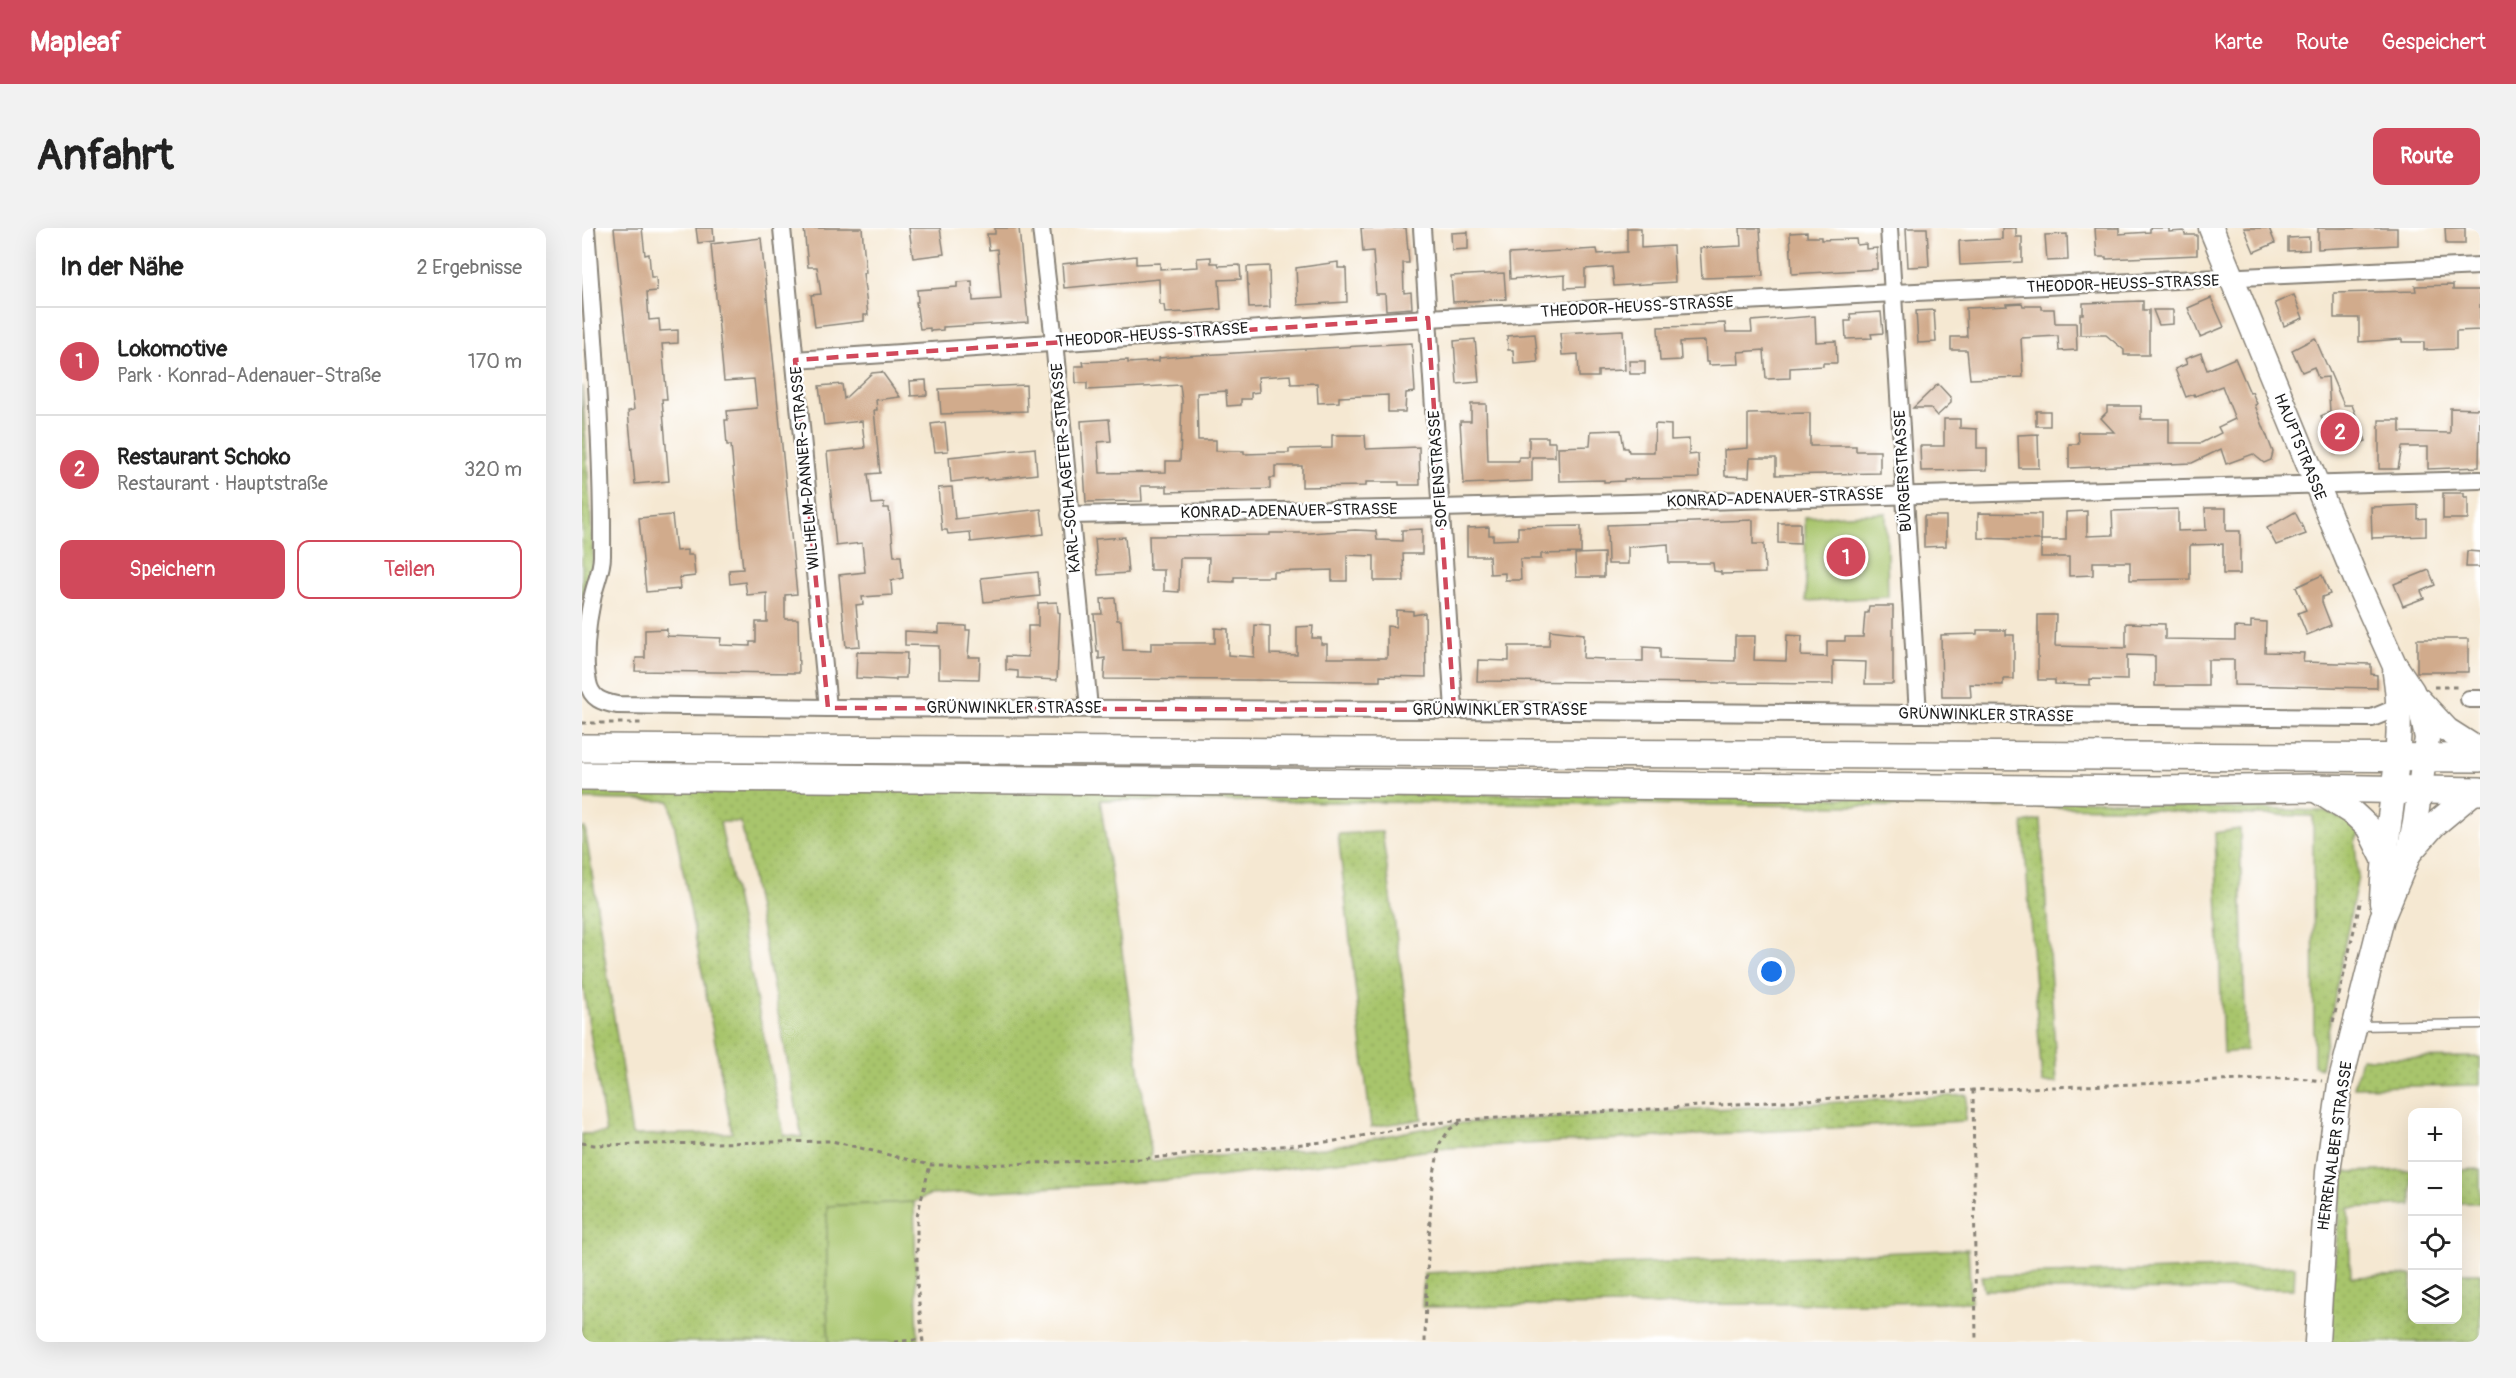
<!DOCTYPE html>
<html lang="de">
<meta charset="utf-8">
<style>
body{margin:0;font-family:Pangolin,sans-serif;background:#f2f2f2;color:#222}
.controls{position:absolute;right:18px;bottom:18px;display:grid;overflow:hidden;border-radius:12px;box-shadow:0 6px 24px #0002}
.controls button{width:54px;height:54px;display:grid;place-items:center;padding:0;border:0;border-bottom:2px solid #e0e0e0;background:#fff;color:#222;font:30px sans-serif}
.you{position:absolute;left:1190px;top:744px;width:21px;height:21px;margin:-15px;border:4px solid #fff;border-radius:50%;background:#1a73e8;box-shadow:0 0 0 9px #1a73e833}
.badge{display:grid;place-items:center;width:39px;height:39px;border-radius:50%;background:#d1495b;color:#fff;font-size:20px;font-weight:700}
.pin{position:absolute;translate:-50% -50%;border:3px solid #fff;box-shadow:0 2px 6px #0006}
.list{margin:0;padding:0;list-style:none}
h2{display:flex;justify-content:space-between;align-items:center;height:78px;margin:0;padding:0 24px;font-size:26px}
h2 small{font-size:20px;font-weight:400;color:#767676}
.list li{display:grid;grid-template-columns:39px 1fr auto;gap:18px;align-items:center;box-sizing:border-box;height:108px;padding:0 24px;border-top:2px solid #e0e0e0}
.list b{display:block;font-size:22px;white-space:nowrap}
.list p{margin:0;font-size:20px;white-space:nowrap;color:#767676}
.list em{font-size:20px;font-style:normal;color:#767676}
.actions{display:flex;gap:12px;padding:18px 24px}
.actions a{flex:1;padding:14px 0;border:2px solid #d1495b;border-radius:12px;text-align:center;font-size:21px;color:#d1495b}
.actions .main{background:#d1495b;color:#fff}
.icon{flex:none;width:33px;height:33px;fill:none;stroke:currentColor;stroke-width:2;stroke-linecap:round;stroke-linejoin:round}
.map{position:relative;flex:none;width:1898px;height:1114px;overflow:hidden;border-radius:12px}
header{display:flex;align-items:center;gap:36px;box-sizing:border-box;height:84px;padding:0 30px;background:#d1495b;color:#fff}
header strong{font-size:28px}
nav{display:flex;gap:33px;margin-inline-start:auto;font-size:21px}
.intro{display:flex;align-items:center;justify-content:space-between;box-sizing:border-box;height:144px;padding:0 36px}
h1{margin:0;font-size:42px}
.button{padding:15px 27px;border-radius:12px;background:#d1495b;color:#fff;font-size:21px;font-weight:700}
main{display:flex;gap:36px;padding:0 36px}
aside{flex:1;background:#fff;border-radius:12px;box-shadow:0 6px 24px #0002}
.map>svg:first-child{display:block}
.grass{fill:url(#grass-dots);stroke:#627044;stroke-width:1.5;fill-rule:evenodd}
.green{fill:#a8c56c;stroke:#627044;stroke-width:1.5}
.building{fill:#d1ab8c}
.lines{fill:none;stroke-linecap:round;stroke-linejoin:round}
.lane-casing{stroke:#888277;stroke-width:11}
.street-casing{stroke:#888277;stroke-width:20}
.secondary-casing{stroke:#888277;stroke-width:27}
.primary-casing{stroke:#888277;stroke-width:30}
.path{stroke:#888277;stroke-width:3;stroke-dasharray:4.5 4.5;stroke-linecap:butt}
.lane{stroke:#fff;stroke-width:8}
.street{stroke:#fff;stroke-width:16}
.secondary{stroke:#fff;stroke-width:24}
.primary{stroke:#fff;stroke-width:27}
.marked{fill:none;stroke:#d1495b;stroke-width:4.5;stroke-dasharray:12 8;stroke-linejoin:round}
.labels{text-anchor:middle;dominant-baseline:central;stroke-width:5;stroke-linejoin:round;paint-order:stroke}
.street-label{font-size:16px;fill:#1c1c1c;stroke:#fff}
</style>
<header>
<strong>Mapleaf</strong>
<nav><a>Karte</a><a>Route</a><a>Gespeichert</a></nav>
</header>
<div class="intro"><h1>Anfahrt</h1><a class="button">Route</a></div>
<main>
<aside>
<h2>In der Nähe<small>2 Ergebnisse</small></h2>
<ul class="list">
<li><span class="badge">1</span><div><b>Lokomotive</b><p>Park · Konrad-Adenauer-Straße</p></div><em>170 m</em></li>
<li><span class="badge">2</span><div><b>Restaurant Schoko</b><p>Restaurant · Hauptstraße</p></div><em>320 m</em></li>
</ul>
<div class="actions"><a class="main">Speichern</a><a>Teilen</a></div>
</aside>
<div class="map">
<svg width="1898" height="1114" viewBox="0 0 1898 1114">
<defs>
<pattern id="grass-dots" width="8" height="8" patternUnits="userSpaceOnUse" patternTransform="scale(1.5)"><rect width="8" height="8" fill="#a8c56c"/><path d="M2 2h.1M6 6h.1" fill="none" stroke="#90a95d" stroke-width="1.8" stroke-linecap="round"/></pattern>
</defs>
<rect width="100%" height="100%" fill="#fff"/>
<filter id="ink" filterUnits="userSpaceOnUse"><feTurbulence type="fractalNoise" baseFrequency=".0167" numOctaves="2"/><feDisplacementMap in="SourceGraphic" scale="12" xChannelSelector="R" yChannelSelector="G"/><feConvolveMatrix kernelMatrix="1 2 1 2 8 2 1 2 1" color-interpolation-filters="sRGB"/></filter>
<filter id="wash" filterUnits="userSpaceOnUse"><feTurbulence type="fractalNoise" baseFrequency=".008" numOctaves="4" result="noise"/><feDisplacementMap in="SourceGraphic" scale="24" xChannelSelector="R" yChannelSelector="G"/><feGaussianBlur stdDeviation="1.35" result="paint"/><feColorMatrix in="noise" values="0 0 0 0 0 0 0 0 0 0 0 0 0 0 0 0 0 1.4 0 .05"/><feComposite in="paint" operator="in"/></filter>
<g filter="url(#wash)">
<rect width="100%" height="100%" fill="#f5e8d2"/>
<g class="grass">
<polygon points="0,157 12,334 0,370"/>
<path d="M0,556L1541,573L1596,579L1743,583L1765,593L1778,604L1773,614L1776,648L1739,840L1732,838L1731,588L1621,586L1549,580L518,572L569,922L568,933L743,920L839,901L881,895L1385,867L1383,893L866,920L636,949L347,967L332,974L246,978L245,1077L247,1114H0V906L24,905L0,752V600H3L50,907L150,905L88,573L0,571ZM138,594H159L220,909L202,907Z"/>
<polygon points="1459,592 1475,855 1460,855 1441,595"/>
<polygon points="1658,601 1664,822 1641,825 1633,605"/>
<polygon points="800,604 840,891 789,899 756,606"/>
<polygon points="1898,829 1898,857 1772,859 1779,830"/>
<polygon points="1898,941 1898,975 1876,975 1876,942"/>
<polygon points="1830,942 1830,977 1766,980 1769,1049 1830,1047 1830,1092 1876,1092 1876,1045 1898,1045 1898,1114 1749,1114 1750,1059 1761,944"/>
<polygon points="1386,1021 1389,1074 840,1079 842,1045"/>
<polygon points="1713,1038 1712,1061 1402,1062 1399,1048"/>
</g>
<g class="green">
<polygon points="1304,285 1306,369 1224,373 1223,289"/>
<polygon points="332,974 336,1114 247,1114 245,1077 245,978"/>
</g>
<g id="blocks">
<g class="building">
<polygon points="32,0 60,0 63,27 67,26 69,49 74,49 75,63 65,64 67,92 77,91 78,103 96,102 96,115 80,116 85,171 80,171 87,253 53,256 46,183 52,182"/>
<polygon points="114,0 131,0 132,13 116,15"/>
<polygon points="222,0 280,0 284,45 281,45 286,87 282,87 282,93 233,99 229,67 239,66 235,39 226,39"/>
<polygon points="327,0 358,0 362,26 331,30"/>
<polygon points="413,0 437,0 446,94 361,99 361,102 348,103 348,100 338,101 334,74 336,74 335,62 375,59 375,54 390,53 391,73 419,71 415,21 407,22 405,6 413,6"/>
<polygon points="779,0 824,0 827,35 821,35 822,65 829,64 830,80 804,82 803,66 794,66 791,23 781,24"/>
<polygon points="1045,0 1059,0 1059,20 1091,18 1093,54 1032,58 1030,39 1003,41 1003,59 983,60 983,47 928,51 927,26 1015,21 1016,26 1045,24"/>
<polygon points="1158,0 1178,0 1181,48 1120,50 1118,20 1159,18"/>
<polygon points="1324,0 1345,0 1347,38 1326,39"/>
<polygon points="1420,0 1434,0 1434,9 1440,9 1440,34 1378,37 1377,13 1420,11"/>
<polygon points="1513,0 1537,0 1537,6 1568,4 1568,0 1587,0 1587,4 1602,3 1603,7 1615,7 1615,27 1524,31 1524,29 1515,29"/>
<polygon points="1662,0 1687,0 1693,15 1672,24"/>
<polygon points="1736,0 1815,0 1815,17 1736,21"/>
<polygon points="1863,0 1883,0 1883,16 1864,16"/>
<polygon points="886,4 886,21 870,22 869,5"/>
<polygon points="1225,4 1225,9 1239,9 1239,12 1274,11 1275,17 1284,16 1284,21 1295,20 1295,41 1210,46 1208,5"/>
<polygon points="1485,6 1486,32 1465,33 1463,7"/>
<polygon points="1727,9 1727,22 1706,23 1706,10"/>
<polygon points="179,10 215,366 203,367 203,391 216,391 217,445 53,443 54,430 63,430 63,402 85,401 85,408 139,410 138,417 168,418 168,414 174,414 174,394 185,394 185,365 165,367 163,354 148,356 147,342 161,341 149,217 145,217 143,192 146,192 145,183 175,180 172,151 142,153 129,16"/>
<polygon points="554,28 554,36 578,35 578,41 616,39 615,30 629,29 629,35 636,35 637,38 658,37 659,51 637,52 639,81 605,84 583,85 582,77 578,77 577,51 482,60 480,36"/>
<polygon points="756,34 756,40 764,40 765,74 716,77 714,40"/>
<polygon points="687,38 688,79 667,80 665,39"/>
<polygon points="922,45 924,71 871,74 869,48"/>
<polygon points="1871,57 1871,62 1898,62 1898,102 1874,103 1874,121 1842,122 1842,114 1820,114 1820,111 1777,114 1777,90 1752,90 1752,65 1834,63 1833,58"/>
<polygon points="1712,67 1721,90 1702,98 1693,75"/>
<polygon points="1629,70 1642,99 1618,109 1606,80"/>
<polygon points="1561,73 1561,82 1567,82 1567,127 1542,127 1542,122 1524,107 1498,107 1498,86 1501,86 1501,75"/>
<polygon points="1440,75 1441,78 1459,78 1459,81 1472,81 1473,95 1494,95 1495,122 1477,123 1476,108 1439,110 1441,149 1388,151 1385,122 1369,122 1369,109 1385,109 1384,80 1425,78 1424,76"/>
<polygon points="1352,82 1354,114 1336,115 1334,83"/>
<polygon points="1571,82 1591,82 1591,96 1577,97"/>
<polygon points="1299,84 1301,105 1289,106 1290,110 1264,111 1263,93 1269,93 1268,86"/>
<polygon points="1233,88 1234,114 1254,113 1255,135 1241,135 1241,138 1208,140 1208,150 1184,151 1182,122 1156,124 1157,136 1127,137 1127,134 1124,134 1123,113 1098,114 1099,132 1078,133 1076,99 1122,98 1122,96 1143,95 1144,104 1170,104 1169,93"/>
<polygon points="1041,102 1043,142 1016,143 1016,149 997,149 996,126 980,127 978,105"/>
<polygon points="953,106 956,134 932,136 931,122 926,122 925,108"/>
<polygon points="1733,110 1762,177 1770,177 1784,213 1753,225 1739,188 1748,184 1746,149 1736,150 1732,139 1720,144 1710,122"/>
<polygon points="893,111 897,154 875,156 872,113"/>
<polygon points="830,115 833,164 824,165 823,184 806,184 806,167 757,169 757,174 736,175 735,155 709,156 708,147 676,149 677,164 669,165 669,171 659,171 659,177 645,178 644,163 615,165 616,212 634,212 634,223 662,223 662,226 697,225 707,225 707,221 750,220 750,207 783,207 784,221 837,219 838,257 817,257 817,254 784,254 784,258 720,259 720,238 693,238 693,250 688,250 688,261 585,264 585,258 559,258 560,273 504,274 499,193 527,191 529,213 516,214 518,245 584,244 584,233 598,233 600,173 598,157 505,162 505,155 494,155 493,138 502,138 501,134 546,132 546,135 577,133 577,130 600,128"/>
<polygon points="1619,125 1625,142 1653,130 1668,165 1670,164 1675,176 1673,177 1691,224 1689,232 1682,235 1671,226 1644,236 1639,221 1610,235 1487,240 1487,216 1497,216 1496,204 1532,204 1519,190 1525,184 1525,178 1559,178 1559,191 1587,191 1587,215 1619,215 1639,205 1636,199 1653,191 1640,158 1613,168 1612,166 1604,169 1593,141 1605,136 1603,131"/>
<polygon points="1047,133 1063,133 1063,146 1048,146"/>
<polygon points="300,144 318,169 294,172 295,182 292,182 298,245 286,246 290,276 302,275 302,280 307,280 312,328 319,328 321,350 309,353 310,367 280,369 281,376 274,377 278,418 264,419 257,347 283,344 280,315 254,318 245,224 283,220 280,193 242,197 237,158 260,156 262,171 290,145"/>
<polygon points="344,152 345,167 329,168 328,153"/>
<polygon points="1356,156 1369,170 1369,175 1355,188 1348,180 1331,180"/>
<polygon points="444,157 445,183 359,186 357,161"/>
<polygon points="889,176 904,176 906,233 937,233 937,229 947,229 947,209 966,209 966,214 973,214 973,229 950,229 950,253 882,256 878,193 889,193"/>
<polygon points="1868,180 1898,181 1897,239 1846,241 1846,219 1820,219 1816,241 1797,241 1797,192 1818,192 1818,204 1868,205"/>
<rect x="1454" y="183" width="14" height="15"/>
<polygon points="1228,185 1228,218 1274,218 1274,223 1298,223 1298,245 1194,247 1194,230 1168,230 1167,249 1143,248 1142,222 1166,220 1166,186"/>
<polygon points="1362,191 1378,191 1378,200 1395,201 1395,220 1405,220 1405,242 1339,243 1338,218 1362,218"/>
<polygon points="363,194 366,223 353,224 349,196"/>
<polygon points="1073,196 1089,197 1089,212 1107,211 1107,227 1116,226 1117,250 1042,251 1042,253 1022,254 1022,252 977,253 976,219 1008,218 1009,203 1039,202 1042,220 1046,220 1047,224 1072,224"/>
<polygon points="1456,206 1457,240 1437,240 1436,207"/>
<polygon points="453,220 455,246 405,252 404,250 369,254 367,229"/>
<polygon points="370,259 373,291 459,281 462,306 389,314 388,304 366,306 365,302 360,302 356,260"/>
<polygon points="1861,265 1882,265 1882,269 1886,269 1886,291 1861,291"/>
<polygon points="1836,277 1836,291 1844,290 1844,308 1790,310 1789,279"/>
<polygon points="1623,280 1644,280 1644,303 1658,303 1658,346 1641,346 1641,316 1608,317 1608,351 1548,352 1548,334 1511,334 1511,347 1487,348 1487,329 1459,329 1459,312 1484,312 1484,284 1505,283 1505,308 1531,307 1530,283 1596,281 1596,303 1624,302"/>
<polygon points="1713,284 1724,306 1694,317 1685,300"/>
<polygon points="1396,285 1459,286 1459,312 1396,310"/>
<polygon points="90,287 94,323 105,322 105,327 111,327 113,348 97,350 98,361 64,364 57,290"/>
<polygon points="1342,288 1364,288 1364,318 1342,319"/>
<polygon points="1171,292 1171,316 1182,316 1183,345 1139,346 1139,344 1132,343 1131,335 1087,335 1086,316 1046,319 1046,336 1026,336 1025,297"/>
<polygon points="1196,295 1218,295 1218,316 1196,315"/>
<polygon points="999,298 999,325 959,326 959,331 938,331 939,352 923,352 923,345 908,346 907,328 885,328 885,300 907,299 907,307 911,307 911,312 936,311 936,299"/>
<polygon points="840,301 840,326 821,326 822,353 792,353 792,328 765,327 765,353 750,353 750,342 691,344 691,349 652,349 652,354 626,353 627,330 598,330 597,364 582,363 582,342 568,342 567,308 688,307 688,305 728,305 773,302 794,303 795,312 820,313 820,302"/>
<polygon points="543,309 546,345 516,347 513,311"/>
<polygon points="1885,323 1898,324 1898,339 1884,339"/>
<polygon points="1022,325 1022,349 994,349 993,326"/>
<polygon points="1847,342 1853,357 1839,363 1842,370 1821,378 1812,356"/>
<polygon points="456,344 458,368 402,374 399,350"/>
<polygon points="1740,347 1748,366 1740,369 1740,374 1749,397 1725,407 1716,385 1724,382 1714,359"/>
<polygon points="533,370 535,392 539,392 541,422 569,423 569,415 633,415 633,400 646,401 646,427 672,429 673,397 688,398 688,426 715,427 715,399 731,398 730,410 739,410 739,416 745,416 745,430 805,430 805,398 814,399 814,382 831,383 831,387 843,385 844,449 798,448 798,453 522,451 523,430 517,431 517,424 515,424 512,386 520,386 519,371"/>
<polygon points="475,374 476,384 478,385 475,452 436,450 436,443 424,442 424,428 446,429 446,398 456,398 456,375"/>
<polygon points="1287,378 1311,378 1311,456 1283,456 1284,434 1251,433 1251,456 895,453 896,432 927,433 927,418 967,418 968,402 1002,406 1001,430 1022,431 1022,433 1061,433 1061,419 1078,420 1078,431 1153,433 1153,408 1173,408 1172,432 1204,433 1205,407 1220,408 1219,428 1245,429 1245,413 1263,413 1263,409 1281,409 1283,385 1286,385"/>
<polygon points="1456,387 1474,387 1473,418 1544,420 1544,395 1583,396 1583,411 1653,412 1653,399 1669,400 1669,393 1684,394 1683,424 1722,425 1721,434 1789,436 1789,446 1795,447 1795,460 1652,457 1652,432 1626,432 1626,458 1573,458 1573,428 1545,427 1545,452 1508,451 1508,457 1473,456 1473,452 1456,452"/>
<polygon points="357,397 384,398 384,402 388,402 386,429 398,429 397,451 357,450 357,418 323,417 323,403 357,405"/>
<polygon points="1395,402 1424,402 1424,407 1432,407 1432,451 1421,451 1421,457 1388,456 1389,469 1360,469 1359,407 1395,406"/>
<rect x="1835" y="411" width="51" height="33"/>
<polygon points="275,424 325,425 324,450 314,450 314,452 274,450"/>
</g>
</g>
</g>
<g filter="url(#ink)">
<use href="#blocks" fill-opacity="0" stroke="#888277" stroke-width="1.5"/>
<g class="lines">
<defs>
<polyline id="lane" points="1775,798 1898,796"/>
<g id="street">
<path d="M4,0C12,109 21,219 20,328C20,343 12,358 10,372C5,395 1,432 6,454C9,471 20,474 35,477L246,480L872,482L1790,490L1817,479"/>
<polyline points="200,0 246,480"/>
<polyline points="459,0 472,113 507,480"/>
<polyline points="840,0 872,482"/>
<polyline points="1307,0 1336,486"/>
<polyline points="213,132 846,90 1312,65 1898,38"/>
<polyline points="487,287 859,280 1898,252"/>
<polyline points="1887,471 1898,471"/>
</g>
<g id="secondary">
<polyline points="1629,0 1775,354 1812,436 1830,463 1840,486 1845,510 1833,595 1826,628 1800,690 1758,856 1746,944 1735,1114"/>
<polyline points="1837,472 1865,502 1898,523"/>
<polyline points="1731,560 1772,586 1786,599 1802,631"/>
<polyline points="1829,623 1852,597 1893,563"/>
<path d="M1800,675C1801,596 1826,526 1813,445"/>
</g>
<g id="primary">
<polyline points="0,520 1898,530"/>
<polyline points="0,548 1573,562 1731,560 1898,563"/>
</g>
</defs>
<use href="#lane" class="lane-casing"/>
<use href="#street" class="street-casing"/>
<use href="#secondary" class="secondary-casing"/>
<use href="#primary" class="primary-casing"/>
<g class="path">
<polyline points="1852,459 1878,459"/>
<polyline points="0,495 61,495"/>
<polyline points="1751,794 1779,671"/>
<polyline points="1391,862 1394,1114"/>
<polyline points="0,915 12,917 250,913 348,937 398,937 558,931 753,913 843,896 881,892 1391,862 1717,850 1740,853"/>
<polyline points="312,1114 341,1111"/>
<polyline points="341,1114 335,1055 335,988 348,937"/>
<polyline points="843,1114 844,1064 850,956 858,915 868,901 880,893"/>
</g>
<use href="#lane" class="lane"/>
<use href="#street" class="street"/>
<use href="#secondary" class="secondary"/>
<use href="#primary" class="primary"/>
</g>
</g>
<path class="marked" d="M846,90L872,482L246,480L213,132Z"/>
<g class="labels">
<g class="street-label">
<text transform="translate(1541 56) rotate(-2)">THEODOR-HEUSS-STRASSE</text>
<text transform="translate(1055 79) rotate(-3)">THEODOR-HEUSS-STRASSE</text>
<text transform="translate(570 107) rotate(-4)">THEODOR-HEUSS-STRASSE</text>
<text transform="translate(1718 219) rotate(68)">HAUPTSTRASSE</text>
<text transform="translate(223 240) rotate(-95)">WILHELM-DANNER-STRASSE</text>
<text transform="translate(484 240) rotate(-95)">KARL-SCHLAGETER-STRASSE</text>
<text transform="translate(856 241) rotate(-94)">SOFIENSTRASSE</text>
<text transform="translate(1321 243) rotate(-93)">BÜRGERSTRASSE</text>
<text transform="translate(1193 270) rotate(-2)">KONRAD-ADENAUER-STRASSE</text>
<text transform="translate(707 283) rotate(-1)">KONRAD-ADENAUER-STRASSE</text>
<text x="432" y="480">GRÜNWINKLER STRASSE</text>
<text x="918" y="482">GRÜNWINKLER STRASSE</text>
<text transform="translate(1404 487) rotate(1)">GRÜNWINKLER STRASSE</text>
<text transform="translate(1753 918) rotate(-82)">HERRENALBER STRASSE</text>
</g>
</g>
</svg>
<div class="controls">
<button>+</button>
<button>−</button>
<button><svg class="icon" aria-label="locate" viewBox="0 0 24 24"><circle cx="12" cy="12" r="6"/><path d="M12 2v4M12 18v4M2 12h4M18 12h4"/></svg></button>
<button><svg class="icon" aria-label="layers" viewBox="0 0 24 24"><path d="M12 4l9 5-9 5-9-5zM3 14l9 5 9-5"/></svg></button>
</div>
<div class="you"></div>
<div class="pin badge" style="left:1264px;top:329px">1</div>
<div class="pin badge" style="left:1758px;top:204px">2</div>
</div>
</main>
